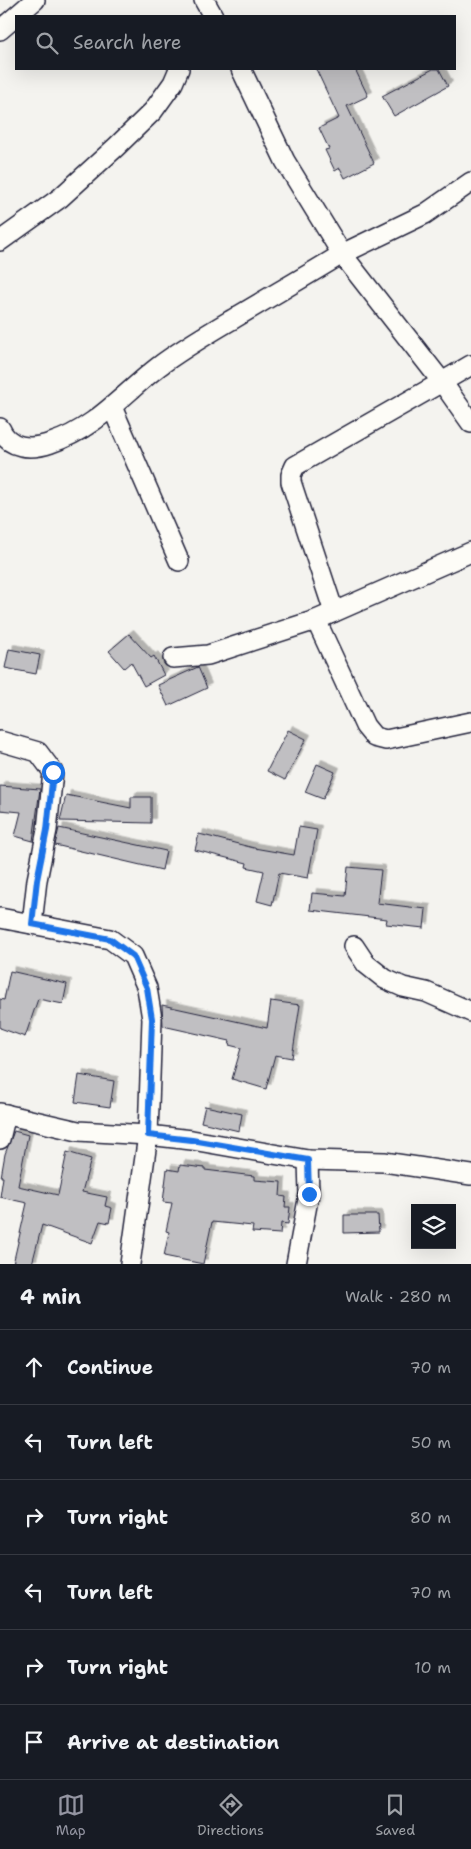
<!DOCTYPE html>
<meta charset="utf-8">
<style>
body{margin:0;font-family:"Shantell Sans",sans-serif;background:#242831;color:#f1f3f6}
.controls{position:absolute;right:15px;bottom:15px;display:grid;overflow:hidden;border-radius:0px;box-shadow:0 5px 20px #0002}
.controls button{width:45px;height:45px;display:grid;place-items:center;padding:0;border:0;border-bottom:1px solid #363941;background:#171b24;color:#f1f3f6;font:25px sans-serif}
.stop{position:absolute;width:15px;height:15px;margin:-11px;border:4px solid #1a73e8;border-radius:50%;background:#fff}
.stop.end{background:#1a73e8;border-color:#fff;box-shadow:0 1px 5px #0008}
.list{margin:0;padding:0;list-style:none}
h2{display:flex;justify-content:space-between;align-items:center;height:65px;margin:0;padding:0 20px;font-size:21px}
h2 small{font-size:16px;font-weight:400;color:#9ea1a6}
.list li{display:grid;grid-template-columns:32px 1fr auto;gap:15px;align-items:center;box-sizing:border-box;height:75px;padding:0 20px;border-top:1px solid #363941}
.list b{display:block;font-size:19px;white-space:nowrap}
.list em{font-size:16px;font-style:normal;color:#9ea1a6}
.icon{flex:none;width:28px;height:28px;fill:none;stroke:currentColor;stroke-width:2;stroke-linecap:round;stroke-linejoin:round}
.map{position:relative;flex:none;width:471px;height:1264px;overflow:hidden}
.search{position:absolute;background:#171b24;box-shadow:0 5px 20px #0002;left:15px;right:15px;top:15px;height:55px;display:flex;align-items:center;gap:12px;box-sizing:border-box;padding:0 18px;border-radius:0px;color:#9ea1a6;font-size:19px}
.sheet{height:515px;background:#171b24}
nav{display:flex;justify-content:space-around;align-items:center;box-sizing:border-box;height:70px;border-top:1px solid #363941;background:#171b24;font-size:14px;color:#9ea1a6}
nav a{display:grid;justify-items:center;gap:2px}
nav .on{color:#9495a2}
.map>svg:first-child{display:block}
.building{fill:#c0bfc2;stroke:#22223b;filter:url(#shadow)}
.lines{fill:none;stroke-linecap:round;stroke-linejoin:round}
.minor-casing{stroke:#22223b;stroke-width:22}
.minor{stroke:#fdfcf7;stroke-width:19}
.route{stroke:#1a73e8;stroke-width:6}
</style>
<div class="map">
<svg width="471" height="1264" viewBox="0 0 471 1264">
<defs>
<filter id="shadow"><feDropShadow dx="4.5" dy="-4.5" stdDeviation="0" flood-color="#0004"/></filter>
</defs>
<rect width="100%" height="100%" fill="#f4f3ef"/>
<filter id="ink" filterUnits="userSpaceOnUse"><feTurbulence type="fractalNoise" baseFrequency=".02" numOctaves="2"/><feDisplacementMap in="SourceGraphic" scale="10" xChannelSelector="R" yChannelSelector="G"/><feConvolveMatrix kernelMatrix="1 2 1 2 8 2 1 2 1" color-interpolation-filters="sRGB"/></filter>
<g filter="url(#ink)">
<g class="building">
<polygon points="316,69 355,69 368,96 347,106 374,163 345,178 340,168 335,171 325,150 329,149 319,128 339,118"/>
<polygon points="433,69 439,69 448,86 394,116 382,96"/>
<polygon points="129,634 151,658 154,656 164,675 144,686 131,662 124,668 109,651"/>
<polygon points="9,649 40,655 36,674 5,668"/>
<polygon points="198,667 207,688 168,706 158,685"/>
<polygon points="288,730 306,739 285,780 267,771"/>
<polygon points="317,764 335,772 323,799 305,792"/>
<polygon points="0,786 40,789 33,841 15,836 21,812 0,810"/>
<polygon points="66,795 131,808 131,797 151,797 151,823 60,821"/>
<polygon points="299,827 317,830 308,878 279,873 272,905 257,901 264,871 246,867 247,863 195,850 199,834 254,848 294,855"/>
<polygon points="59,828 166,851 162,870 55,845"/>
<polygon points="348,867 381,870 377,903 426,909 424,928 386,924 387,919 310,910 312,893 345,896"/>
<polygon points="10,971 67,984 63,1004 38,999 25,1037 0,1028 0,999 4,1000"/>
<polygon points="271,1001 300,1005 292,1058 275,1055 266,1089 232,1079 241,1048 229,1045 230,1041 163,1026 162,1005 267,1028"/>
<polygon points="79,1075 114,1081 110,1107 75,1102"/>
<polygon points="205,1106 242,1114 239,1131 201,1122"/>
<polygon points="14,1131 28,1135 18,1186 58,1195 67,1152 91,1159 82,1192 107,1197 105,1206 112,1208 109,1223 100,1221 92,1243 42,1225 32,1264 13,1264 27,1203 0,1197 3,1177 1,1177 5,1154"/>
<polygon points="180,1165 205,1168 205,1170 254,1176 254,1180 281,1182 280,1196 286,1197 285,1207 290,1207 288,1224 281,1223 280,1234 252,1232 253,1226 212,1222 203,1264 164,1256 169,1232 166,1231 172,1203 163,1202 167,1169 179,1171"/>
<polygon points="344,1215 378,1215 379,1232 344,1233"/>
</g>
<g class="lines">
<defs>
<g id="minor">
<polyline points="204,0 213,16"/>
<polyline points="0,30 35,0"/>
<polyline points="0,241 60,198 116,147 153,111 173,83 179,69"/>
<polyline points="471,365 442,382 471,423"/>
<polyline points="112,407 179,561"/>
<path d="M0,428C8,449 31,450 51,443C95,429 123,394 158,367C183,348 211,332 238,316C273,295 308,275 342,254L285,161L241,69"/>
<polyline points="334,612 291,482 291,475 295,466 442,382 342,254 425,214 471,182"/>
<polyline points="316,620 365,726 374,737 386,740 471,722"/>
<polyline points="173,658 208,655 316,620 471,552"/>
<polyline points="0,741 38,752 53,772 47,830 37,880 32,924"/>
<polyline points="0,918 110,939 133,956 147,988 152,1019 148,1135 78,1131 0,1113"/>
<polyline points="354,946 366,964 385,979 403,987 426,992 471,1012"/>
<polyline points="0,1139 6,1114"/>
<polyline points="130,1264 148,1135 192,1140 308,1160 384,1162 471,1175"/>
<polyline points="296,1264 309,1194 308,1160"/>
</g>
</defs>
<use href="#minor" class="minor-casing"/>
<use href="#minor" class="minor"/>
</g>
</g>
<g class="lines" filter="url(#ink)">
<polyline class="route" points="53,772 47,830 37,880 32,924 110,939 133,956 147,988 152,1019 148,1135 192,1140 308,1160 309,1194"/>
</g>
</svg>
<div class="controls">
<button><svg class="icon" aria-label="layers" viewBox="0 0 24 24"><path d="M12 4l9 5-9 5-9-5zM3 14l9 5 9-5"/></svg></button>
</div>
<div class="stop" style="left:53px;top:772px"></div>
<div class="stop end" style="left:309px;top:1194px"></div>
<div class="search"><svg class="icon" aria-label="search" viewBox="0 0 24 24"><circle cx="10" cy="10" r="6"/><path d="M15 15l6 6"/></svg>Search here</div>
</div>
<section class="sheet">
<h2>4 min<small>Walk · 280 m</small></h2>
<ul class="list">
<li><svg class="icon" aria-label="ahead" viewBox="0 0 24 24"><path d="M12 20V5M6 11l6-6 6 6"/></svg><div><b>Continue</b></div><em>70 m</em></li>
<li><svg class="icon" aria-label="left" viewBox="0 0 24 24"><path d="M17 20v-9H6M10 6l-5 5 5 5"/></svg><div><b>Turn left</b></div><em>50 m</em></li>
<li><svg class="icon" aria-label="right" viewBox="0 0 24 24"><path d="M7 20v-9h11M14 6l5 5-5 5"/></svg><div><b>Turn right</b></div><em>80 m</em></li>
<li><svg class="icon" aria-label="left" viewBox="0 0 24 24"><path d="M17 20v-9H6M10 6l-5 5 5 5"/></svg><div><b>Turn left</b></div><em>70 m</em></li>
<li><svg class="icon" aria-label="right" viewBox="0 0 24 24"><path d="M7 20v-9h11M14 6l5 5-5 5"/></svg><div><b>Turn right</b></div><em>10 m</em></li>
<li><svg class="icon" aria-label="arrive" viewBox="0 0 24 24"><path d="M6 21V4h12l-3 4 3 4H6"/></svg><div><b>Arrive at destination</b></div></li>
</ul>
</section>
<nav>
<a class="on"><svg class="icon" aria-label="map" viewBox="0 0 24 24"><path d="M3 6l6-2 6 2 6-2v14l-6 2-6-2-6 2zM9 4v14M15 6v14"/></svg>Map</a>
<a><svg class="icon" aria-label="directions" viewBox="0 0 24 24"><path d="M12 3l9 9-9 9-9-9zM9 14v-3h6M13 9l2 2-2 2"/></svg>Directions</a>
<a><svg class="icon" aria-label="saved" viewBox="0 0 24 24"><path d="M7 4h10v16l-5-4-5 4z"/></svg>Saved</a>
</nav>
